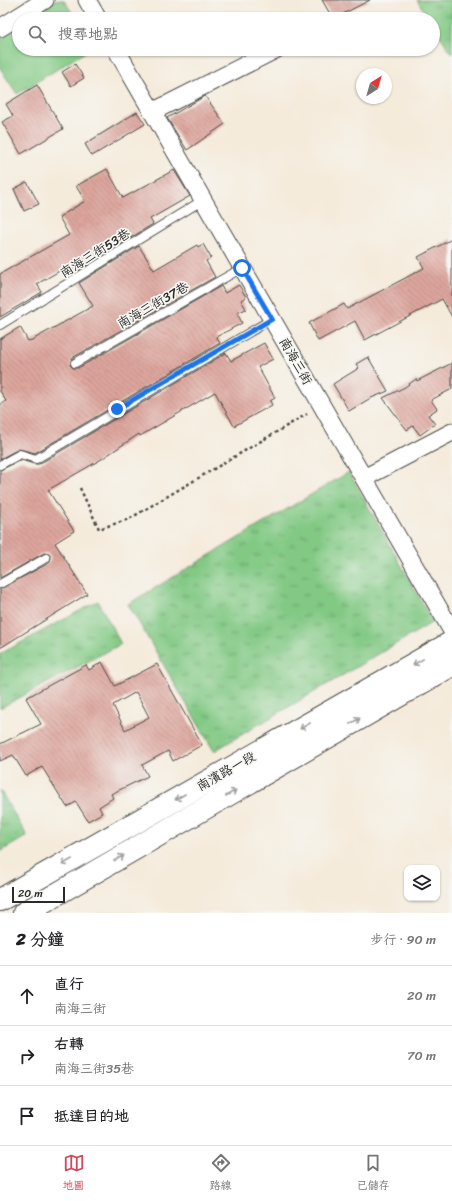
<!DOCTYPE html>
<html lang="zh-TW">
<meta charset="utf-8">
<style>
body{margin:0;font-family:Sriracha,"LXGW WenKai TC",sans-serif;background:#f2f2f2;color:#202124}
.controls{position:absolute;right:12px;bottom:12px;display:grid;overflow:hidden;border-radius:8px;box-shadow:0 1px 3px #0004}
.controls button{width:36px;height:36px;display:grid;place-items:center;padding:0;border:0;border-bottom:1px solid #e0e0e0;background:#fff;color:#202124;font:20px sans-serif}
.compass{position:absolute;left:356px;top:68px;width:36px;height:36px;border-radius:50%;background:#fff;box-shadow:0 1px 3px #0004;rotate:37deg}
.scale{position:absolute;left:12px;bottom:10px;width:53px;box-sizing:border-box;padding-left:4px;border:2px solid #2b2b2b;border-top:0;font-size:11px;line-height:14px;white-space:nowrap;color:#2b2b2b;-webkit-text-stroke:3px #f6f6f2;paint-order:stroke}
.stop{position:absolute;width:12px;height:12px;margin:-9px;border:3px solid #1a73e8;border-radius:50%;background:#fff}
.stop.end{background:#1a73e8;border-color:#fff;box-shadow:0 1px 4px #0008}
.list{margin:0;padding:0;list-style:none}
h2{display:flex;justify-content:space-between;align-items:center;height:52px;margin:0;padding:0 16px;font-size:17px}
h2 small{font-size:13px;font-weight:400;color:#757577}
.list li{display:grid;grid-template-columns:26px 1fr auto;gap:12px;align-items:center;box-sizing:border-box;height:60px;padding:0 16px;border-top:1px solid #e0e0e0}
.list b{display:block;font-size:15px;white-space:nowrap}
.list p{margin:0;font-size:13px;white-space:nowrap;color:#757577}
.list em{font-size:13px;font-style:normal;color:#757577}
.icon{flex:none;width:22px;height:22px;fill:none;stroke:currentColor;stroke-width:2;stroke-linecap:round;stroke-linejoin:round}
.map{position:relative;flex:none;width:452px;height:913px;overflow:hidden}
.search{position:absolute;background:#fff;box-shadow:0 1px 3px #0004;left:12px;right:12px;top:12px;height:44px;display:flex;align-items:center;gap:10px;box-sizing:border-box;padding:0 14px;border-radius:22px;color:#757577;font-size:15px}
.sheet{height:232px;background:#fff}
nav{display:flex;justify-content:space-around;align-items:center;box-sizing:border-box;height:56px;border-top:1px solid #e0e0e0;background:#fff;font-size:11px;color:#757577}
nav a{display:grid;justify-items:center;gap:2px}
nav .on{color:#d1495b}
.map>svg:first-child{display:block}
.grass{fill:url(#grass-tufts);stroke:#567a58}
.pitch{fill:#82c984;stroke:#567a58}
.building{fill:url(#building-back-hatch);fill-rule:evenodd}
.lines{fill:none;stroke-linecap:round;stroke-linejoin:round}
.service-casing{stroke:#494845;stroke-width:10}
.minor-casing{stroke:#494845;stroke-width:19}
.secondary-casing{stroke:#494845;stroke-width:24}
.path{stroke:#494845;stroke-width:2.5;stroke-dasharray:3 3;stroke-linecap:butt}
.service{stroke:#fff;stroke-width:8}
.minor{stroke:#fff;stroke-width:17}
.secondary{stroke:#fff;stroke-width:22}
.oneway{stroke:#a0a0a0}
.route{stroke:#1a73e8;stroke-width:5}
.labels{text-anchor:middle;dominant-baseline:central;stroke-width:3.5;stroke-linejoin:round;paint-order:stroke}
.street-label{font-size:13px;fill:#2b2b2b;stroke:#f6f6f2}
</style>
<div class="map">
<svg width="452" height="913" viewBox="0 0 452 913">
<defs>
<pattern id="grass-tufts" width="24" height="20" patternUnits="userSpaceOnUse"><rect width="24" height="20" fill="#82c984"/><path d="M3 7l-1-3M5 7V3M7 7l1-3M15 17l-1-3M17 17v-4M19 17l1-3" fill="none" stroke="#6ba36c"/></pattern>
<pattern id="building-back-hatch" width="6" height="6" patternUnits="userSpaceOnUse"><rect width="6" height="6" fill="#dda69d"/><path d="M-1 5l2 2M0 0l6 6M5-1l2 2" fill="none" stroke="#b38780"/></pattern>
</defs>
<rect width="100%" height="100%" fill="#f6f6f2"/>
<filter id="ink" filterUnits="userSpaceOnUse"><feTurbulence type="fractalNoise" baseFrequency=".025" numOctaves="2"/><feDisplacementMap in="SourceGraphic" scale="8" xChannelSelector="R" yChannelSelector="G"/><feConvolveMatrix kernelMatrix="1 2 1 2 8 2 1 2 1" color-interpolation-filters="sRGB"/></filter>
<filter id="wash" filterUnits="userSpaceOnUse"><feTurbulence type="fractalNoise" baseFrequency=".012" numOctaves="4" result="noise"/><feDisplacementMap in="SourceGraphic" scale="16" xChannelSelector="R" yChannelSelector="G"/><feGaussianBlur stdDeviation="0.9" result="paint"/><feColorMatrix in="noise" values="0 0 0 0 0 0 0 0 0 0 0 0 0 0 0 0 0 1.4 0 .05"/><feComposite in="paint" operator="in"/></filter>
<g filter="url(#wash)">
<rect width="100%" height="100%" fill="#f5ebdb"/>
<g class="grass">
<polygon points="417,0 452,0 452,54 433,25 433,19 429,19"/>
<polygon points="349,472 433,622 214,751 128,604"/>
<polygon points="98,601 121,644 0,708 0,654"/>
<polygon points="0,790 27,836 0,852"/>
</g>
<g class="pitch">
<polygon points="55,0 64,0 76,19 24,19"/>
<polygon points="19,22 19,49 90,49 17,94 0,68 0,34"/>
</g>
<g id="blocks">
<g class="building">
<polygon points="322,0 370,0 333,19"/>
<polygon points="75,64 84,78 71,86 62,72"/>
<polygon points="37,85 63,129 21,154 2,122 13,116 6,104"/>
<polygon points="205,96 225,124 187,150 167,118"/>
<polygon points="137,112 145,124 92,156 85,144"/>
<polygon points="107,169 123,198 174,170 190,196 150,219 153,224 74,273 68,266 37,284 42,292 0,317 0,274 69,235 59,217 85,201 76,186"/>
<polygon points="27,182 39,204 24,211 14,189"/>
<polygon points="452,239 452,317 442,299 365,340 355,321 318,341 309,323 344,304 347,309 424,268 418,257"/>
<polygon points="203,244 211,258 206,261 215,277 72,358 70,365 73,368 78,368 221,286 225,293 239,285 246,297 241,300 246,309 237,313 242,323 216,337 220,343 35,453 19,449 0,459 0,405 6,401 0,391 0,339 20,327 28,341 32,340 93,306 79,283 139,246 154,270 197,245 198,247"/>
<polygon points="264,343 273,359 258,367 275,398 270,401 272,405 234,426 215,392 140,436 139,434 100,460 48,490 74,531 55,543 87,594 0,648 0,589 49,563 51,558 49,554 44,553 0,578 0,470 21,460 34,464 39,464 226,353 231,361"/>
<polygon points="368,357 388,391 369,399 349,411 333,384 359,368 356,364"/>
<polygon points="452,363 452,389 431,400 437,409 428,415 435,424 420,435 413,426 407,430 383,398 405,387 416,379 417,381"/>
<path d="M102,662L115,686L157,664L202,745L173,761L168,751L142,765L148,776L111,794L113,798L99,807L102,813L88,821L76,802L67,807L42,767L26,776L13,755L0,761V744L41,724L26,698L86,665L89,670ZM136,692L149,717L125,730L113,705Z"/>
</g>
</g>
</g>
<g filter="url(#ink)">
<use href="#blocks" fill-opacity="0" stroke="#494845" stroke-width="1"/>
<g class="lines">
<defs>
<g id="service">
<polyline points="0,325 203,200"/>
<polyline points="75,363 242,268"/>
<polyline points="0,465 20,454 36,459 272,319"/>
<polyline points="0,584 46,558"/>
</g>
<g id="minor">
<polyline points="87,0 98,19"/>
<polyline points="0,28 45,0"/>
<polyline points="116,49 452,631"/>
<polyline points="152,112 277,49"/>
<polyline points="364,478 452,432"/>
</g>
<g id="secondary">
<polyline points="0,900 452,642"/>
<polyline points="24,913 452,665"/>
</g>
</defs>
<use href="#service" class="service-casing"/>
<use href="#minor" class="minor-casing"/>
<use href="#secondary" class="secondary-casing"/>
<polyline class="path" points="80,488 99,529 129,519 307,414"/>
<use href="#service" class="service"/>
<use href="#minor" class="minor"/>
<use href="#secondary" class="secondary"/>
</g>
<defs><path id="oneway-shaft" d="M-6 0H5M1.5-3L5.5 0L1.5 3" fill="none" stroke-width="1.6" stroke-linecap="round" stroke-linejoin="round"/></defs>
<g class="oneway">
<use href="#oneway-shaft" transform="translate(418 662) rotate(150)"/>
<use href="#oneway-shaft" transform="translate(355 721) rotate(-30)"/>
<use href="#oneway-shaft" transform="translate(305 726) rotate(150)"/>
<use href="#oneway-shaft" transform="translate(231 793) rotate(-30)"/>
<use href="#oneway-shaft" transform="translate(180 797) rotate(150)"/>
<use href="#oneway-shaft" transform="translate(119 858) rotate(-30)"/>
<use href="#oneway-shaft" transform="translate(67 862) rotate(150)"/>
</g>
</g>
<g class="lines" filter="url(#ink)">
<polyline class="route" points="117,409 272,319 242,268"/>
</g>
<g class="labels">
<g class="street-label">
<text transform="translate(95 253) rotate(-32)">南海三街53巷</text>
<text transform="translate(153 305) rotate(-30)">南海三街37巷</text>
<text transform="translate(296 361) rotate(60)">南海三街</text>
<text transform="translate(226 771) rotate(-30)">南濱路一段</text>
</g>
</g>
</svg>
<div class="controls">
<button><svg class="icon" aria-label="layers" viewBox="0 0 24 24"><path d="M12 4l9 5-9 5-9-5zM3 14l9 5 9-5"/></svg></button>
</div>
<svg class="compass" viewBox="-18 -18 36 36"><path d="M0-13l5 13h-10z" fill="#e53935"/><path d="M0 13l5-13h-10z" fill="#757577"/></svg>
<div class="scale">20 m</div>
<div class="stop" style="left:242px;top:268px"></div>
<div class="stop end" style="left:117px;top:409px"></div>
<div class="search"><svg class="icon" aria-label="search" viewBox="0 0 24 24"><circle cx="10" cy="10" r="6"/><path d="M15 15l6 6"/></svg>搜尋地點</div>
</div>
<section class="sheet">
<h2>2 分鐘<small>步行 · 90 m</small></h2>
<ul class="list">
<li><svg class="icon" aria-label="ahead" viewBox="0 0 24 24"><path d="M12 20V5M6 11l6-6 6 6"/></svg><div><b>直行</b><p>南海三街</p></div><em>20 m</em></li>
<li><svg class="icon" aria-label="right" viewBox="0 0 24 24"><path d="M7 20v-9h11M14 6l5 5-5 5"/></svg><div><b>右轉</b><p>南海三街35巷</p></div><em>70 m</em></li>
<li><svg class="icon" aria-label="arrive" viewBox="0 0 24 24"><path d="M6 21V4h12l-3 4 3 4H6"/></svg><div><b>抵達目的地</b></div></li>
</ul>
</section>
<nav>
<a class="on"><svg class="icon" aria-label="map" viewBox="0 0 24 24"><path d="M3 6l6-2 6 2 6-2v14l-6 2-6-2-6 2zM9 4v14M15 6v14"/></svg>地圖</a>
<a><svg class="icon" aria-label="directions" viewBox="0 0 24 24"><path d="M12 3l9 9-9 9-9-9zM9 14v-3h6M13 9l2 2-2 2"/></svg>路線</a>
<a><svg class="icon" aria-label="saved" viewBox="0 0 24 24"><path d="M7 4h10v16l-5-4-5 4z"/></svg>已儲存</a>
</nav>
